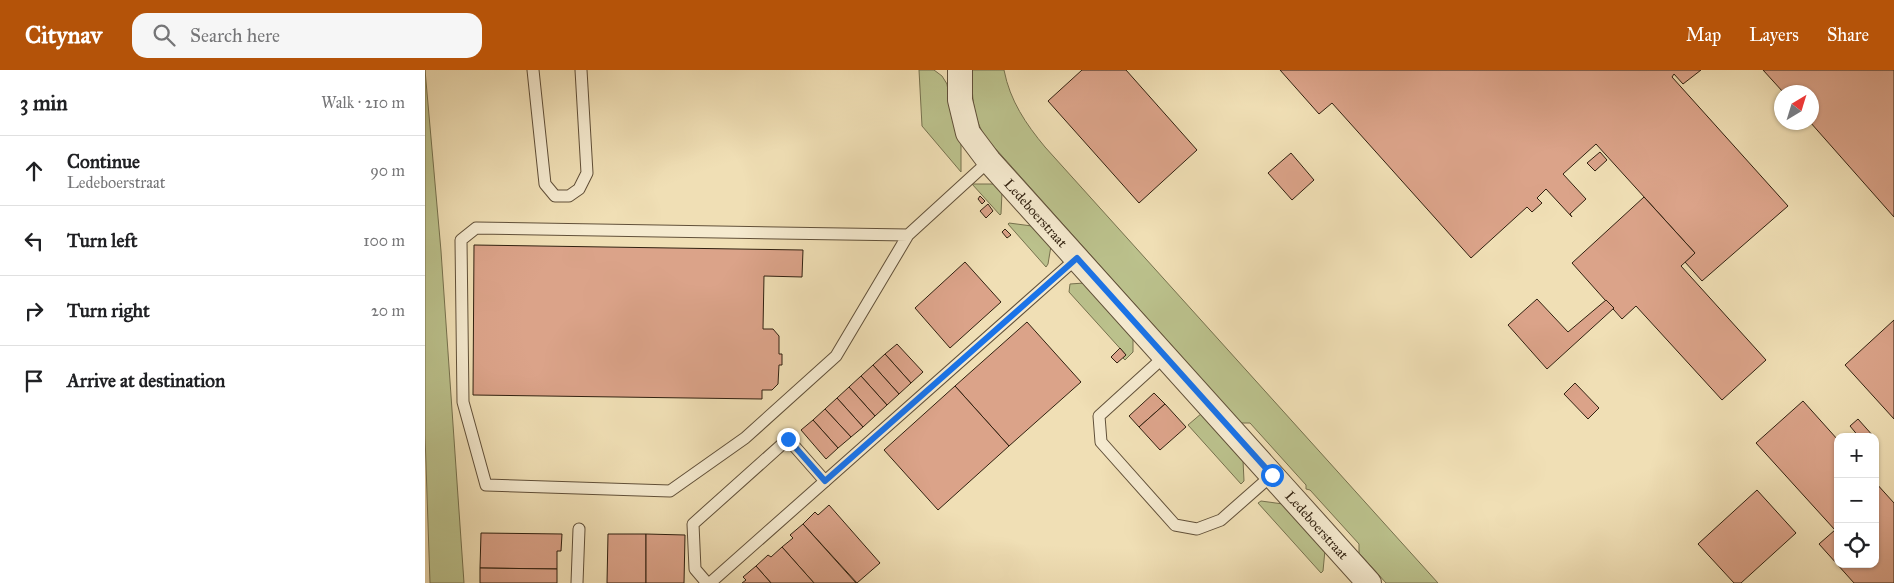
<!DOCTYPE html>
<meta charset="utf-8">
<style>
body{margin:0;font-family:"IM FELL Great Primer",serif;background:#f6f6f6;color:#202124}
.controls{position:absolute;right:15px;bottom:15px;display:grid;overflow:hidden;border-radius:10px;box-shadow:0 1px 4px #0004}
.controls button{width:45px;height:45px;display:grid;place-items:center;padding:0;border:0;border-bottom:1px solid #e0e0e0;background:#fff;color:#202124;font:25px sans-serif}
.compass{position:absolute;left:1349px;top:15px;width:45px;height:45px;border-radius:50%;background:#fff;box-shadow:0 1px 4px #0004;rotate:38deg}
.stop{position:absolute;width:15px;height:15px;margin:-11px;border:4px solid #1a73e8;border-radius:50%;background:#fff}
.stop.end{background:#1a73e8;border-color:#fff;box-shadow:0 1px 5px #0008}
.list{margin:0;padding:0;list-style:none}
h2{display:flex;justify-content:space-between;align-items:center;height:65px;margin:0;padding:0 20px;font-size:21px}
h2 small{font-size:16px;font-weight:400;color:#757577}
.list li{display:grid;grid-template-columns:32px 1fr auto;gap:15px;align-items:center;box-sizing:border-box;height:70px;padding:0 20px;border-top:1px solid #e0e0e0}
.list b{display:block;font-size:19px;white-space:nowrap}
.list p{margin:0;font-size:16px;white-space:nowrap;color:#757577}
.list em{font-size:16px;font-style:normal;color:#757577}
.icon{flex:none;width:28px;height:28px;fill:none;stroke:currentColor;stroke-width:2;stroke-linecap:round;stroke-linejoin:round}
.map{position:relative;flex:none;width:1469px;height:513px;overflow:hidden}
header{display:flex;align-items:center;gap:30px;box-sizing:border-box;height:70px;padding:0 25px;background:#b45309;color:#fff}
header strong{font-size:24px}
nav{display:flex;gap:28px;margin-inline-start:auto;font-size:18px}
.search{width:350px;height:45px;background:#f6f6f6;display:flex;align-items:center;gap:12px;box-sizing:border-box;padding:0 18px;border-radius:15px;color:#757577;font-size:19px}
main{display:flex}
aside{flex:1;background:#fff}
.map>svg:first-child{display:block}
.green{fill:#bbc18c;stroke:#76714e}
.building{fill:#dba389;stroke:#312110}
.lines{fill:none;stroke-linecap:round;stroke-linejoin:round}
.lane-casing{stroke:#615039;stroke-width:13}
.street-casing{stroke:#615039;stroke-width:26}
.lane{stroke:#f5eacf;stroke-width:11}
.street{stroke:#f5eacf;stroke-width:24}
.route{stroke:#1a73e8;stroke-width:6}
.labels{text-anchor:middle;dominant-baseline:central;stroke-width:4.5;stroke-linejoin:round;paint-order:stroke}
.street-label{font-size:14px;fill:#312110;stroke:#f5eacf}
</style>
<header>
<strong>Citynav</strong>
<div class="search"><svg class="icon" aria-label="search" viewBox="0 0 24 24"><circle cx="10" cy="10" r="6"/><path d="M15 15l6 6"/></svg>Search here</div>
<nav><a>Map</a><a>Layers</a><a>Share</a></nav>
</header>
<main>
<aside>
<h2>3 min<small>Walk · 210 m</small></h2>
<ul class="list">
<li><svg class="icon" aria-label="ahead" viewBox="0 0 24 24"><path d="M12 20V5M6 11l6-6 6 6"/></svg><div><b>Continue</b><p>Ledeboerstraat</p></div><em>90 m</em></li>
<li><svg class="icon" aria-label="left" viewBox="0 0 24 24"><path d="M17 20v-9H6M10 6l-5 5 5 5"/></svg><div><b>Turn left</b></div><em>100 m</em></li>
<li><svg class="icon" aria-label="right" viewBox="0 0 24 24"><path d="M7 20v-9h11M14 6l5 5-5 5"/></svg><div><b>Turn right</b></div><em>20 m</em></li>
<li><svg class="icon" aria-label="arrive" viewBox="0 0 24 24"><path d="M6 21V4h12l-3 4 3 4H6"/></svg><div><b>Arrive at destination</b></div></li>
</ul>
</aside>
<div class="map">
<svg width="1469" height="513" viewBox="0 0 1469 513">
<rect width="100%" height="100%" fill="#f0dfb5"/>
<filter id="stains"><feTurbulence type="fractalNoise" baseFrequency=".004" numOctaves="4"/><feColorMatrix values="0 0 0 0 .2 0 0 0 0 .09 0 0 0 0 .02 0 0 0 .5 -.17"/></filter>
<radialGradient id="worn" r=".72"><stop offset=".6" stop-color="#630" stop-opacity="0"/><stop offset="1" stop-color="#630" stop-opacity=".3"/></radialGradient>
<g class="green">
<polygon points="0,0 16,181 39,513 5,513 0,365"/>
<polygon points="494,0 509,0 517,6 522,14 527,48 536,74 536,102 497,56"/>
<path d="M547,0H579C585,31 601,54 620,77L1013,513H961L934,483V474L885,420L881,419V415L825,353H816L561,68C547,47 547,25 547,0Z"/>
<polygon points="547,114 569,114 577,122 576,144 575,145"/>
<polygon points="584,153 607,156 626,176 623,194 621,197 583,154"/>
<polygon points="659,213 708,267 708,282 700,290 698,288 701,285 644,222 645,214"/>
<polygon points="777,343 818,390 819,411 816,414 763,355"/>
<polygon points="836,431 858,434 900,480 898,501 896,503 833,433"/>
</g>
<g class="building">
<polygon points="657,0 701,0 772,80 714,133 623,31"/>
<polygon points="855,0 1276,0 1258,14 1249,4 1247,7 1363,136 1277,211 1260,192 1270,183 1171,74 1138,104 1161,129 1145,144 1147,147 1121,119 1112,128 1117,133 1107,142 1102,137 1046,188 907,33 894,44"/>
<polygon points="1338,0 1469,0 1469,147 1385,52 1386,52 1386,22 1358,22"/>
<polygon points="1175,82 1182,90 1170,101 1162,93"/>
<polygon points="866,83 889,110 867,130 843,103"/>
<polygon points="555,126 560,131 557,134 553,129"/>
<polygon points="1219,127 1270,183 1256,196 1341,290 1297,330 1211,236 1197,249 1147,193"/>
<polygon points="563,134 568,141 561,148 555,141"/>
<polygon points="580,159 586,165 582,168 577,162"/>
<polygon points="49,175 378,180 377,207 339,206 338,259 348,259 354,266 354,284 357,284 357,295 354,295 353,314 347,320 337,320 337,329 48,325"/>
<polygon points="540,192 576,232 525,278 490,238"/>
<polygon points="1112,229 1143,262 1181,230 1189,238 1122,299 1083,255"/>
<polygon points="1469,250 1469,349 1420,295"/>
<polygon points="602,252 656,312 584,376 530,316"/>
<polygon points="472,274 498,302 486,313 460,284"/>
<polygon points="695,278 701,285 692,293 686,287"/>
<polygon points="460,284 486,313 474,324 448,295"/>
<polygon points="448,295 474,324 462,335 436,306"/>
<polygon points="436,306 462,335 450,346 424,317"/>
<polygon points="1150,313 1174,338 1163,349 1139,324"/>
<polygon points="530,316 584,376 513,440 459,380"/>
<polygon points="424,317 450,346 438,357 412,328"/>
<polygon points="729,323 740,334 714,357 704,346"/>
<polygon points="412,328 438,357 426,367 400,339"/>
<polygon points="1378,331 1413,370 1413,494 1450,494 1450,412 1469,433 1469,513 1429,513 1394,474 1410,460 1331,373"/>
<polygon points="740,334 761,357 735,380 714,357"/>
<polygon points="400,339 426,367 413,378 388,350"/>
<polygon points="1433,349 1449,367 1434,367 1425,356"/>
<polygon points="388,350 413,378 401,389 376,360"/>
<polygon points="1332,420 1371,463 1316,513 1309,513 1273,474"/>
<polygon points="404,435 455,493 432,513 378,454 390,442 393,445"/>
<polygon points="378,454 431,513 389,513 357,477 368,468 365,465"/>
<polygon points="56,463 137,464 136,481 132,481 132,499 55,498"/>
<polygon points="183,464 221,464 221,513 182,513"/>
<polygon points="221,464 260,465 259,513 221,513"/>
<polygon points="357,477 389,513 346,513 331,496 343,485 346,487"/>
<polygon points="331,496 346,513 317,513 321,510 318,507"/>
<polygon points="55,498 132,499 132,513 55,513"/>
</g>
<g class="lines">
<defs>
<g id="lane">
<polyline points="108,0 120,114 130,126 144,126 154,119 162,103 156,0"/>
<polyline points="483,165 411,286 320,368 245,421 61,415 38,332 36,170 51,158 483,165 564,91"/>
<polyline points="740,286 674,346 676,372 750,455 772,459 796,450 847,405"/>
<polyline points="152,513 154,459"/>
<polyline points="282,513 270,499 268,454 363,369 400,411"/>
<polyline points="285,513 652,188"/>
</g>
<g id="street">
<path id="s1" d="M535,0V30L543,63L564,91L944,513"/>
</g>
</defs>
<use href="#lane" class="lane-casing"/>
<use href="#street" class="street-casing"/>
<use href="#lane" class="lane"/>
<use href="#street" class="street"/>
</g>
<g class="lines">
<polyline class="route" points="363,369 400,411 652,188 847,405"/>
</g>
<g class="labels">
<g class="street-label">
<text stroke="none"><textPath href="#s1" startOffset="169">Ledeboerstraat</textPath></text>
<text stroke="none"><textPath href="#s1" startOffset="589">Ledeboerstraat</textPath></text>
</g>
</g>
<rect width="100%" height="100%" filter="url(#stains)"/>
<rect width="100%" height="100%" fill="url(#worn)"/>
</svg>
<div class="controls">
<button>+</button>
<button>−</button>
<button><svg class="icon" aria-label="locate" viewBox="0 0 24 24"><circle cx="12" cy="12" r="6"/><path d="M12 2v4M12 18v4M2 12h4M18 12h4"/></svg></button>
</div>
<svg class="compass" viewBox="-18 -18 36 36"><path d="M0-13l5 13h-10z" fill="#e53935"/><path d="M0 13l5-13h-10z" fill="#757577"/></svg>
<div class="stop" style="left:847px;top:405px"></div>
<div class="stop end" style="left:363px;top:369px"></div>
</div>
</main>
